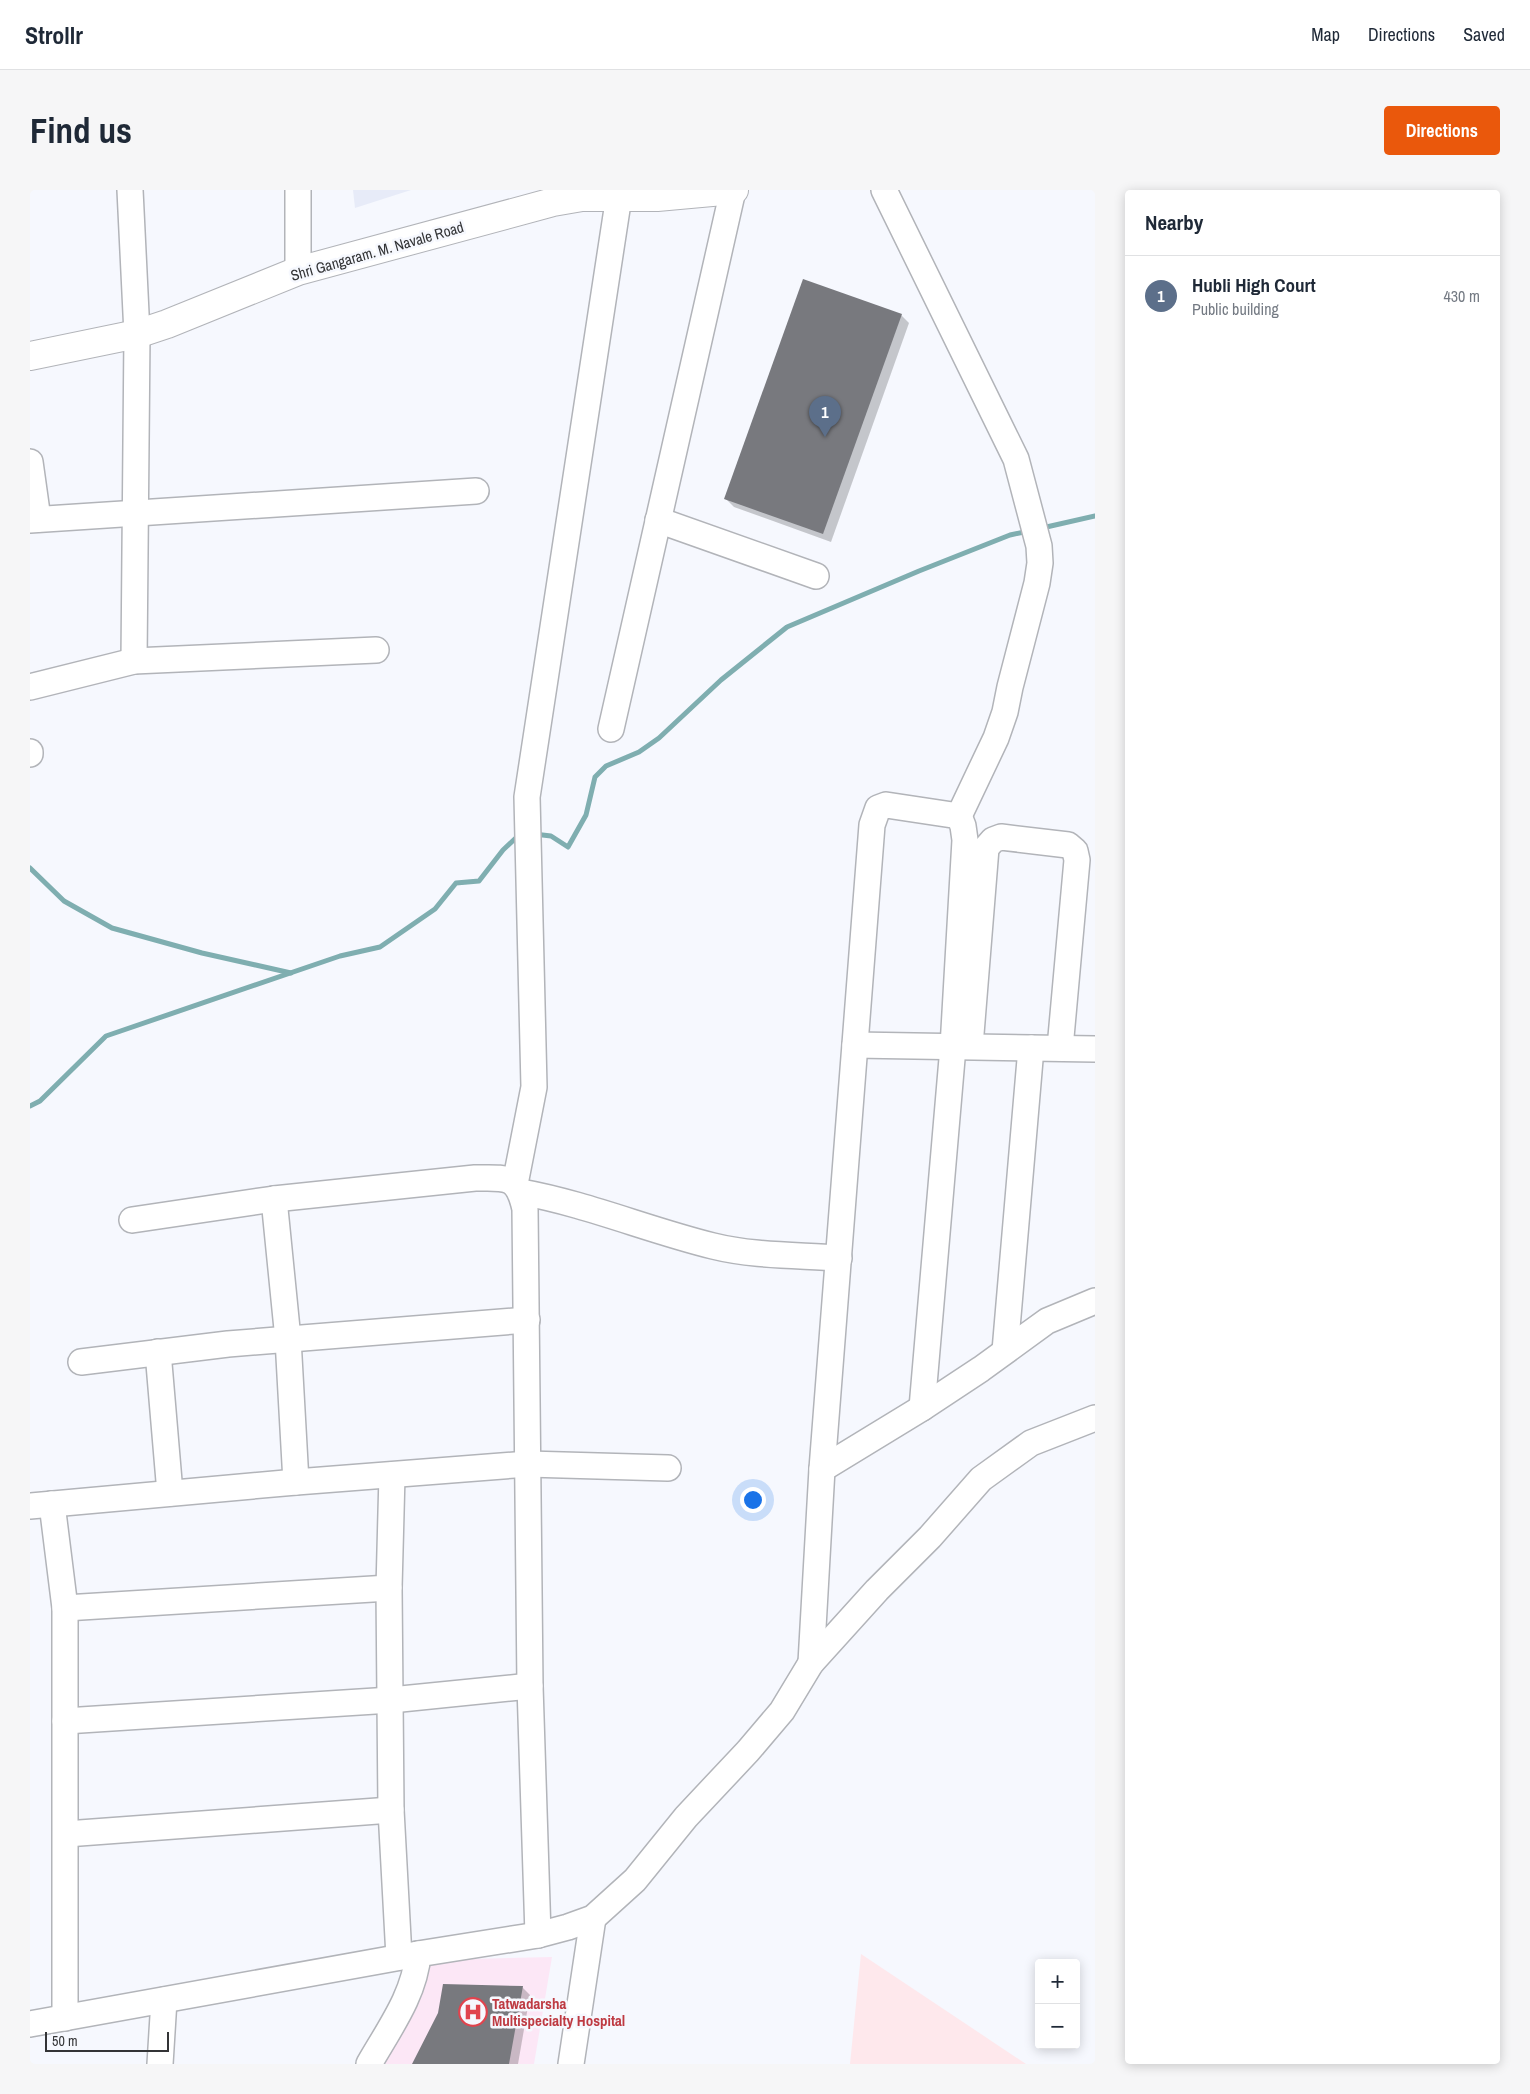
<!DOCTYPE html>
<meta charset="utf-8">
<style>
body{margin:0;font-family:"Archivo Narrow",sans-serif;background:#f6f6f7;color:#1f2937}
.controls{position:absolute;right:15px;bottom:15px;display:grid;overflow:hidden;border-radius:5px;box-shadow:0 2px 12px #0003}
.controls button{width:45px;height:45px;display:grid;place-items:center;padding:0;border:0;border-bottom:1px solid #e0e1e3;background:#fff;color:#1f2937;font:25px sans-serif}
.scale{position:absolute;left:15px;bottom:12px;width:124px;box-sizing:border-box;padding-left:5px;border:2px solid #333436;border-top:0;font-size:14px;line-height:18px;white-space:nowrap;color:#333436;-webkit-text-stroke:4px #f6f8fe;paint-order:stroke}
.you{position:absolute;left:722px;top:1309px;width:18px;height:18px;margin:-12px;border:4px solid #fff;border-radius:50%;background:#1a73e8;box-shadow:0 0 0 8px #1a73e833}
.badge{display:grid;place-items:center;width:32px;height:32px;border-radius:50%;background:#ea580c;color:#fff;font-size:16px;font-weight:700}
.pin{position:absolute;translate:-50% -41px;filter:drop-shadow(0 1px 2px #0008)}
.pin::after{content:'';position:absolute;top:26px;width:18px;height:15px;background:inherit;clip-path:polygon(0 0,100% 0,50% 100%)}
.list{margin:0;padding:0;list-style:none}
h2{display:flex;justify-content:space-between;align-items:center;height:65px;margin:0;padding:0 20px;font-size:21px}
h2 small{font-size:16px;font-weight:400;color:#747a83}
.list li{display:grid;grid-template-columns:32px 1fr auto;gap:15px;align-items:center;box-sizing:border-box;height:80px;padding:0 20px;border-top:1px solid #e0e1e3}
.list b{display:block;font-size:19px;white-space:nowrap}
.list p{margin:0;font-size:16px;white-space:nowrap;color:#747a83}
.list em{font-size:16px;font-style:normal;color:#747a83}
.map{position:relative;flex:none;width:1065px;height:1874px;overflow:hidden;border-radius:5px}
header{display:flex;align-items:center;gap:30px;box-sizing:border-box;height:70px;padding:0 25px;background:#fff;border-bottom:1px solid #e0e1e3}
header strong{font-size:24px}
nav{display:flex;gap:28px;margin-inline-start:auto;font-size:18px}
.intro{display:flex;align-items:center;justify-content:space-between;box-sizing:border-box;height:120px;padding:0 30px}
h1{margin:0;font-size:35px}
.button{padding:12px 22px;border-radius:5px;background:#ea580c;color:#fff;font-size:18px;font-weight:700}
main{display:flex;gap:30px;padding:0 30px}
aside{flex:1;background:#fff;border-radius:5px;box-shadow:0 2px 12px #0003}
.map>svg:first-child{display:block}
.built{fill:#e7ebf8}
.industrial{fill:#fee8ec}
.medical{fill:#fce7f6}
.shadow{fill:#0003}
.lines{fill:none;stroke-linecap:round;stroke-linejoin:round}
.stream{stroke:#7faeb0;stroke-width:5}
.building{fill:#78797e}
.minor-casing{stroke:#b2b4b9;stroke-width:28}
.major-casing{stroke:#b2b4b9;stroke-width:30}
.minor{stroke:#fff;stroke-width:25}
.major{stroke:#fff;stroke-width:28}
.labels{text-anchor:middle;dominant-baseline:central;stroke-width:5;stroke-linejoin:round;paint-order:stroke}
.street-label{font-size:15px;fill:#333436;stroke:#f6f8fe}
.health-label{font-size:15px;font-weight:bold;fill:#be3a42;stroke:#f6f8fe;text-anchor:start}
</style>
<header>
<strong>Strollr</strong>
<nav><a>Map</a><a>Directions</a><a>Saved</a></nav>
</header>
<div class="intro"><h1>Find us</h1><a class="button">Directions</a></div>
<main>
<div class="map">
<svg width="1065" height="1874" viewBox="0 0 1065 1874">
<rect width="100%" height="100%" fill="#f6f8fe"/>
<polygon class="built" points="323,0 381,0 325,18"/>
<polygon class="industrial" points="831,1764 996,1874 820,1874"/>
<polygon class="medical" points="522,1767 504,1874 348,1874 401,1770"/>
<g class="shadow">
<polygon points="871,125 879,133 801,352 704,317 696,309"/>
<polygon points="492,1797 500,1805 488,1874 384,1874"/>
</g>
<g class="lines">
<g class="stream">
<polyline points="1012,338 1065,326"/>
<polyline points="504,644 521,646 538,657 556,625 565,587 576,576 609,562 629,548 691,490 757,437 889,381 980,345 999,341"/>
<polyline points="0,678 34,711 82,738 172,763 261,783"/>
<polyline points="0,916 10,911 76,846 310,766 350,757 405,719 426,693 449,691 473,660 489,645"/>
</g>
</g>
<g class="building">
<polygon points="773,89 872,124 793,344 694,309"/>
<polygon points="413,1794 493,1796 479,1874 382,1874 408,1823"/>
</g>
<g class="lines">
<defs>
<g id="minor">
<polyline points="100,0 107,144 104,471"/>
<polyline points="268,0 268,81"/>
<polyline points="854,0 986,269 1009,356 1010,373 1007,393 980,497 975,522 966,548 929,626"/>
<polyline points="0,272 8,329"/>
<polyline points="0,330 446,301"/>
<polyline points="628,330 786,386"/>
<polyline points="0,497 104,471 346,460"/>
<polyline points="581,539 703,0"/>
<polyline points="0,562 0,564"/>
<polyline points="825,855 1065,859"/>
<polyline points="940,856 956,658 963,650 971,647 1038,655 1045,661 1047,670 1030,858"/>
<polyline points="485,994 504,897 497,607 589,6"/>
<path d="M491,1002C557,1014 618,1040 683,1056C723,1066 767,1065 809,1068"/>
<polyline points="244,1009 258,1149 266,1292"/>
<path d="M102,1030L244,1009L445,988C476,988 487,984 495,1019L500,1496L508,1745"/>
<polyline points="975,1161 1001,858"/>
<polyline points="128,1162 140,1303"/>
<polyline points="51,1172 198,1154 497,1130"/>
<polyline points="792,1279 892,1218 951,1179 1017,1131 1065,1111"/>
<polyline points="362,1285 359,1398 361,1620 369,1767"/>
<polyline points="22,1314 35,1418 35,1828"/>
<polyline points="0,1316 266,1292 498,1274 638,1278"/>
<polyline points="35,1418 359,1398"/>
<polyline points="781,1473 792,1279 842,635 848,618 856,615 929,626 933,636 935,650 923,857 892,1218"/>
<polyline points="35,1531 361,1510 500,1496"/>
<polyline points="36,1644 361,1620"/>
<polyline points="0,1834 388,1764 508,1745 538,1737 563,1728 605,1690 656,1627 718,1561 752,1521 781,1473 847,1400 900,1347 951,1289 1001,1253 1065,1228"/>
<polyline points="130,1874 134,1810"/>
<path d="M339,1874C359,1839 385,1804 388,1764"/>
<polyline points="541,1874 563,1728"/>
</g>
<polyline id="major" points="0,166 107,144 137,134 268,81 523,12 552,7 627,7 704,0"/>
</defs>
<use href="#minor" class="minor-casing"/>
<use href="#major" class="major-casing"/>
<use href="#minor" class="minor"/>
<use href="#major" class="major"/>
</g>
<defs>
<symbol id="hospital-ring" viewBox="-11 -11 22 22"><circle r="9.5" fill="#f6f8fe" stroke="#e0444e" stroke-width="1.5"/><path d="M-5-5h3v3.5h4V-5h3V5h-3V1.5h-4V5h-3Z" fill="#e0444e"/></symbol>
</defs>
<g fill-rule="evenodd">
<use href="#hospital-ring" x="427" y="1806" width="32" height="32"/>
</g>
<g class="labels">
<g class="street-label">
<text transform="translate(347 61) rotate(-16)">Shri Gangaram. M. Navale Road</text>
</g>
<g class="health-label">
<text x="462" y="1813">Tatwadarsha<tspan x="462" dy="17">Multispecialty Hospital</tspan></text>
</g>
</g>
</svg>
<div class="controls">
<button>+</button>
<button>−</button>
</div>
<div class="scale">50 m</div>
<div class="you"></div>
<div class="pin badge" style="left:795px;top:247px;background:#5c6f8a">1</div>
</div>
<aside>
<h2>Nearby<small></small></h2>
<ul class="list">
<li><span class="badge" style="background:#5c6f8a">1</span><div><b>Hubli High Court</b><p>Public building</p></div><em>430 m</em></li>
</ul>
</aside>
</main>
